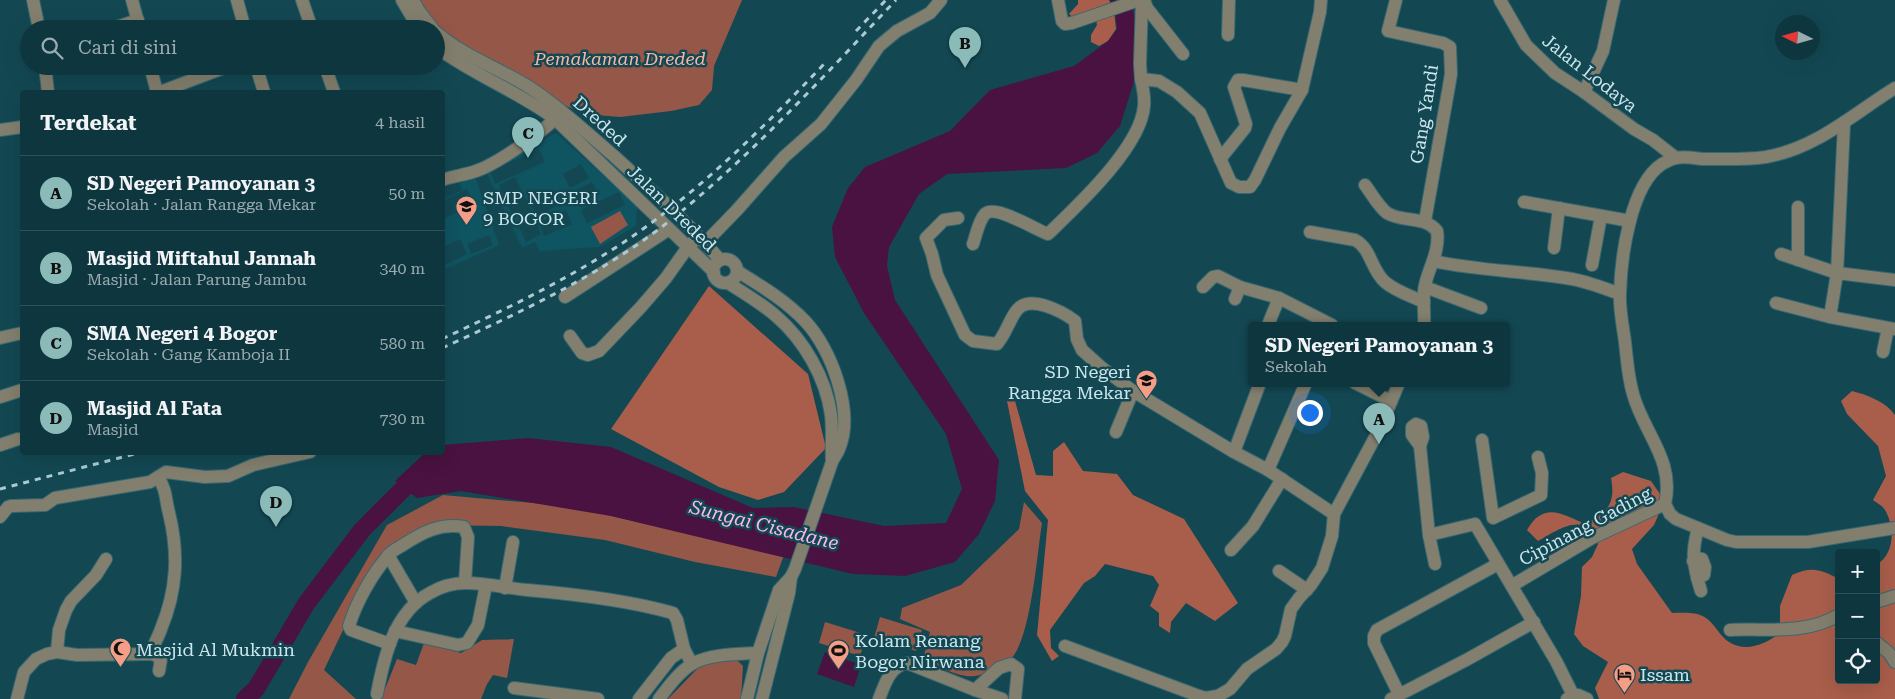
<!DOCTYPE html>
<html lang="id">
<meta charset="utf-8">
<style>
body{margin:0;font-family:"Roboto Serif",serif;background:#173e45;color:#f1f3f6}
.controls{position:absolute;right:15px;bottom:15px;display:grid;overflow:hidden;border-radius:5px;box-shadow:0 5px 20px #0002}
.controls button{width:45px;height:45px;display:grid;place-items:center;padding:0;border:0;border-bottom:1px solid #2e5058;background:#0e363e;color:#f1f3f6;font:25px sans-serif}
.compass{position:absolute;left:1775px;top:15px;width:45px;height:45px;border-radius:50%;background:#0e363e;box-shadow:0 5px 20px #0002;rotate:275deg}
.you{position:absolute;left:1309px;top:412px;width:18px;height:18px;margin:-12px;border:4px solid #fff;border-radius:50%;background:#1a73e8;box-shadow:0 0 0 8px #1a73e833}
.badge{display:grid;place-items:center;width:32px;height:32px;border-radius:50%;background:#8bbbb9;color:#111;font-size:16px;font-weight:700}
.pin{position:absolute;translate:-50% -41px;filter:drop-shadow(0 1px 2px #0008)}
.pin::after{content:'';position:absolute;top:26px;width:18px;height:15px;background:inherit;clip-path:polygon(0 0,100% 0,50% 100%)}
.popup{position:absolute;left:1248px;top:322px;width:262px;height:65px;box-sizing:border-box;display:grid;place-content:center;border-radius:5px;background:#0e363e;filter:drop-shadow(0 1px 4px #0005);font-size:16px;white-space:nowrap;color:#9babb0}
.popup b{font-size:19px;color:#f1f3f6}
.popup::after{content:'';position:absolute;left:50%;top:100%;margin-left:-10px;border:10px solid transparent;border-top-color:#0e363e}
.list{margin:0;padding:0;list-style:none}
h2{display:flex;justify-content:space-between;align-items:center;height:65px;margin:0;padding:0 20px;font-size:21px}
h2 small{font-size:16px;font-weight:400;color:#9babb0}
.list li{display:grid;grid-template-columns:32px 1fr auto;gap:15px;align-items:center;box-sizing:border-box;height:75px;padding:0 20px;border-top:1px solid #2e5058}
.list b{display:block;font-size:19px;white-space:nowrap}
.list p{margin:0;font-size:16px;white-space:nowrap;color:#9babb0}
.list em{font-size:16px;font-style:normal;color:#9babb0}
.icon{flex:none;width:28px;height:28px;fill:none;stroke:currentColor;stroke-width:2;stroke-linecap:round;stroke-linejoin:round}
.map{position:relative;flex:none;width:1895px;height:699px;overflow:hidden}
.search{position:absolute;background:#0e363e;box-shadow:0 5px 20px #0002;left:20px;top:20px;width:425px;height:55px;display:flex;align-items:center;gap:12px;box-sizing:border-box;padding:0 18px;border-radius:28px;color:#9babb0;font-size:19px}
.panel{position:absolute;background:#0e363e;box-shadow:0 5px 20px #0002;left:20px;top:90px;width:425px;height:365px;border-radius:5px}
.map>svg:first-child{display:block}
.built{fill:#0f5461;fill-rule:evenodd}
.green{fill:#955748}
.forest{fill:#a95e4b}
.water{fill:#491240}
.lines{fill:none;stroke-linecap:round;stroke-linejoin:round}
.river{stroke:#491240;stroke-width:18}
.minor-casing{stroke:#386872;stroke-width:14}
.minor{stroke:#837f6e;stroke-width:12}
.rail{stroke:#abcad2;stroke-width:3;stroke-dasharray:6 6;stroke-linecap:butt}
.labels{text-anchor:middle;dominant-baseline:central;stroke-width:5;stroke-linejoin:round;paint-order:stroke}
.park-label{font-size:18px;font-style:italic;fill:#f7b6a5;stroke:#134853}
.street-label{font-size:18px;fill:#cce6ed;stroke:#134853}
.poi-label{font-size:18px;fill:#cce6ed;stroke:#134853;text-anchor:start}
.water-label{font-size:19px;font-style:italic;fill:#fdb7ed;stroke:#134853}
</style>
<div class="map">
<svg width="1895" height="699" viewBox="0 0 1895 699">
<rect width="100%" height="100%" fill="#134853"/>
<g class="built">
<path d="M556,133L637,206L636,226L599,247L540,251L535,242L522,248L484,167ZM539,149L545,162L495,184L490,171ZM581,164L589,178L570,188L563,174ZM515,177L531,210L514,218L499,185ZM592,182L598,195L576,206L570,193ZM619,192L625,205L587,223L581,210ZM551,194L557,206L536,216L530,203ZM566,210L572,224L544,236L539,222ZM532,214L541,234L526,242L517,222Z"/>
<path d="M472,168L499,245L443,270V266L467,254L460,239L443,247L442,215L445,218L474,204L467,189L443,201V199L462,190L457,178ZM489,235L493,245L471,254L467,244Z"/>
</g>
<g class="green">
<polygon points="416,0 742,0 714,66 712,90 699,105 671,111 620,117 585,114 559,103 437,29"/>
<polygon points="620,211 628,225 600,244 591,227"/>
<polygon points="443,495 568,506 784,555 776,577 695,562 605,540 501,526 434,525 382,556 355,605 324,670 356,699 289,699 308,662 387,525"/>
<path d="M1024,502L1042,523C1037,554 1031,638 1011,659C1002,669 979,678 966,676C950,673 937,666 923,659L930,632L900,619L902,608L961,585L1019,529Z"/>
<polygon points="880,617 922,630 916,651 874,638"/>
<polygon points="825,622 867,635 860,656 819,643"/>
<polygon points="514,639 507,678 493,675 487,684 481,699 381,699 397,659 416,665 424,643 461,653 482,640"/>
<polygon points="731,661 738,661 743,666 741,699 668,699 698,668 711,663"/>
</g>
<g class="forest">
<polygon points="1078,0 1109,0 1114,11 1116,29 1108,41 1099,46 1091,42 1091,35 1097,25 1096,19 1074,18 1069,14 1078,4"/>
<polygon points="709,286 808,374 826,448 784,492 758,500 719,487 611,429"/>
<path d="M1852,391C1868,395 1886,402 1895,415V699H1599L1595,688L1608,662L1583,646L1574,634L1581,596L1582,567L1592,557L1598,544C1595,540 1593,534 1590,530C1576,515 1551,534 1538,541L1527,530C1543,502 1561,513 1585,524C1607,513 1616,504 1611,478L1623,472L1651,481L1660,494L1661,509L1654,525L1632,549L1637,564L1672,613C1681,613 1692,612 1700,615C1714,620 1718,635 1729,642C1746,653 1766,644 1780,633V606L1792,575C1811,566 1821,569 1839,579V680H1876V565C1895,555 1895,527 1885,510C1883,506 1877,503 1873,500L1886,476L1878,446L1847,414L1841,401Z"/>
<polygon points="1007,401 1015,401 1036,475 1053,476 1053,451 1064,442 1083,471 1117,474 1133,495 1184,519 1238,603 1215,621 1186,603 1171,622 1170,633 1159,626 1159,613 1150,606 1159,585 1153,576 1105,564 1095,576 1084,583 1050,630 1051,648 1059,656 1052,661 1037,635 1048,520 1025,491"/>
</g>
<g class="water">
<polygon points="1110,0 1131,0 1135,19 1135,78 1120,126 1097,153 1066,168 947,174 919,194 889,247 887,266 895,300 999,460 995,501 979,534 955,562 905,576 853,574 611,516 461,491 417,498 395,481 425,453 442,452 443,445 528,438 611,447 753,508 794,507 884,526 946,523 962,489 946,434 864,313 835,257 832,227 848,188 865,167 950,131 990,90 1074,66 1108,41 1117,29 1115,11"/>
<polygon points="825,652 861,665 854,687 817,674"/>
</g>
<g class="lines">
<polyline class="river" points="245,699 256,689 306,604 362,530 414,478 422,475"/>
<defs>
<g id="minor">
<polyline points="33,0 39,29"/>
<polyline points="132,0 140,29"/>
<polyline points="237,0 245,29"/>
<polyline points="302,0 312,29"/>
<polyline points="402,0 419,29"/>
<polyline points="413,0 419,11 433,29"/>
<polyline points="1058,0 1062,21 1065,24 1072,23 1139,0"/>
<polyline points="1144,0 1147,8 1183,54"/>
<polyline points="1396,0 1388,31 1443,43 1450,47 1451,74 1449,86 1425,221"/>
<polyline points="1500,0 1526,45 1555,73 1584,92 1634,129 1653,140 1676,158"/>
<polyline points="111,29 138,20"/>
<path d="M436,32C465,58 503,69 535,91C563,110 588,134 614,156C651,190 688,222 720,260"/>
<polyline points="1228,35 1229,0"/>
<path d="M436,47C473,75 518,91 555,119L714,272"/>
<polyline points="45,66 48,92"/>
<polyline points="150,66 157,92"/>
<polyline points="256,66 264,92"/>
<polyline points="325,66 334,92"/>
<polyline points="1141,79 1140,64 1142,0"/>
<polyline points="160,92 229,66"/>
<polyline points="1584,92 1603,51 1614,0"/>
<polyline points="0,130 22,127"/>
<polyline points="1220,159 1245,128 1246,124 1234,87 1238,80 1243,80 1302,90"/>
<path d="M442,180C453,176 465,175 476,171C497,164 544,131 559,115"/>
<path d="M1365,185C1372,194 1378,206 1387,213C1403,223 1424,215 1437,231C1440,251 1429,267 1425,285C1422,298 1425,312 1424,325"/>
<polyline points="1524,202 1630,221"/>
<path d="M958,218L944,220L926,238L932,254L937,275L965,335L973,341L997,344C1006,334 1009,320 1017,310C1030,294 1063,312 1075,321L1077,339L1082,350L1101,367L1133,391L1234,452L1268,470L1334,514"/>
<path d="M1310,232L1355,240C1371,248 1371,270 1385,282C1395,291 1411,296 1424,302"/>
<polyline points="705,243 737,210 784,157 821,124 856,80 879,46 897,31 930,13 941,0"/>
<path d="M973,244C976,235 979,220 985,214C995,204 1036,230 1048,234C1077,206 1141,147 1144,106C1145,97 1143,88 1141,79L1159,81L1177,92L1200,113L1231,183L1239,187H1250L1255,180L1280,128L1302,90L1320,12L1321,0"/>
<polyline points="1554,248 1559,208"/>
<polyline points="1781,254 1837,273 1895,280"/>
<circle cx="725" cy="271" r="12"/>
<polyline points="1798,260 1798,207"/>
<path d="M1433,261C1479,271 1526,271 1572,279C1588,282 1604,288 1620,294"/>
<polyline points="1592,265 1601,216"/>
<path d="M737,271C761,286 785,300 805,321C831,348 855,412 839,449C838,453 834,457 832,462L795,569L791,577L779,590L758,653L747,699"/>
<path d="M728,283C744,293 761,303 776,316C804,340 826,378 831,415C833,431 831,446 832,462"/>
<polyline points="1203,287 1213,277 1218,276 1240,287 1279,298 1332,325"/>
<polyline points="1425,287 1481,308"/>
<polyline points="565,297 668,230"/>
<polyline points="1235,299 1240,287"/>
<polyline points="1776,303 1830,317 1895,329"/>
<polyline points="1830,317 1837,273 1844,124"/>
<polyline points="1268,325 1279,298"/>
<polyline points="570,336 582,353 588,355 599,351 641,307 666,278 688,247 694,241"/>
<polyline points="0,338 22,333"/>
<polyline points="1883,352 1888,328"/>
<polyline points="1355,383 1391,401"/>
<polyline points="0,397 22,390"/>
<polyline points="1116,432 1133,391"/>
<polyline points="1482,440 1493,518 1541,495 1542,473 1538,457"/>
<polyline points="0,445 18,439"/>
<polyline points="1420,446 1412,435 1412,427 1416,424 1421,426 1423,437 1420,446 1429,535 1475,524 1556,661 1573,695"/>
<polyline points="1234,452 1260,383"/>
<polyline points="1268,470 1306,383"/>
<path d="M1665,504C1675,460 1644,434 1633,394C1628,377 1627,360 1625,342C1623,326 1619,309 1620,293C1621,258 1630,185 1662,164C1666,162 1671,159 1676,158C1684,156 1694,158 1702,159C1723,159 1745,160 1766,157C1817,148 1853,114 1895,88"/>
<polyline points="1665,504 1670,514 1676,519 1727,540 1736,542 1808,542 1895,528"/>
<polyline points="0,517 8,507 11,506 45,505 55,498 150,482 166,472 205,477 228,476 253,465 310,452"/>
<path d="M1698,528C1691,554 1693,565 1701,591"/>
<polyline points="1429,535 1435,564"/>
<polyline points="1231,550 1253,526 1282,479"/>
<polyline points="388,555 416,603"/>
<polyline points="1693,561 1697,558 1702,559 1705,567 1704,575 1697,578"/>
<polyline points="1279,571 1307,590"/>
<polyline points="1513,585 1592,538 1665,504"/>
<polyline points="505,588 513,542"/>
<polyline points="1876,602 1895,596"/>
<path d="M1730,630C1768,628 1805,635 1839,615"/>
<polyline points="395,631 458,645 467,643 478,625 486,585"/>
<polyline points="1876,642 1889,653 1895,662"/>
<path d="M390,644L351,630L349,626C356,603 372,574 388,556C391,551 398,548 403,545C423,532 440,523 464,527L468,537L465,583"/>
<polyline points="1065,646 1199,696 1205,698 1218,696 1230,689 1247,669 1276,649 1282,642 1285,636 1291,609 1299,598 1311,585 1322,568 1332,536 1334,514 1380,428 1399,383"/>
<polyline points="57,652 59,630 66,610 71,601 96,575 106,559"/>
<polyline points="151,654 155,655 161,659 159,671"/>
<polyline points="514,688 598,699"/>
<polyline points="975,690 999,668 1011,664 1018,669 1015,699"/>
<path d="M377,694C384,657 394,612 430,593C440,587 454,583 466,583C486,583 507,588 527,590C574,594 627,600 673,613L677,620L684,649L692,664"/>
<polyline points="1399,694 1374,643 1374,636 1377,630 1498,564"/>
<path d="M17,699L24,672L36,659L47,654L57,652L77,655L151,654C153,645 158,638 161,629C177,590 179,554 169,513C165,498 167,491 158,477"/>
<polyline points="639,699 671,658 684,649"/>
<path d="M659,699C668,687 679,672 692,664C709,654 738,654 758,653"/>
<polyline points="762,699 789,593 791,577"/>
<path d="M879,699C885,684 889,667 907,663L975,690L1002,699"/>
<polyline points="1391,699 1468,659 1534,622"/>
<polyline points="1567,699 1578,695 1587,699"/>
</g>
</defs>
<use href="#minor" class="minor-casing"/>
<use href="#minor" class="minor"/>
<g class="rail">
<polyline points="856,31 886,0"/>
<path d="M442,339C508,308 573,277 633,236C705,186 765,126 825,63"/>
<path d="M442,348C519,313 596,277 663,226C749,159 822,78 896,0"/>
<polyline points="0,489 142,452"/>
</g>
</g>
<defs>
<symbol id="school-pin" viewBox="-11 -11 22 30"><path d="M0 17L-7.5 6A9.5 9.5 0 1 1 7.5 6Z" fill="#f49e88" stroke="#134853"/><path d="M0-5L7-2L0 1L-7-2ZM-4 1L0 2.5L4 1V4Q0 6-4 4Z" fill="#111"/></symbol>
<symbol id="mosque-pin" viewBox="-11 -11 22 30"><path d="M0 17L-7.5 6A9.5 9.5 0 1 1 7.5 6Z" fill="#f49e88" stroke="#134853"/><path d="M3.5-4.9A6 6 0 1 0 3.5 4.9A5 5 0 1 1 3.5-4.9Z" fill="#111"/></symbol>
<symbol id="stadium-pin" viewBox="-11 -11 22 30"><path d="M0 17L-7.5 6A9.5 9.5 0 1 1 7.5 6Z" fill="#f49e88" stroke="#134853"/><path d="M0-5a6.5 5 0 1 0 0 10a6.5 5 0 1 0 0-10ZM-3.5-1.8h7v3.6h-7Z" fill="#111"/></symbol>
<symbol id="hotel-pin" viewBox="-11 -11 22 30"><path d="M0 17L-7.5 6A9.5 9.5 0 1 1 7.5 6Z" fill="#f49e88" stroke="#134853"/><path d="M-6-4.5h1.5V1H6V5H4.5V3h-9V5H-6ZM-4 0a1.8 1.8 0 1 1 3.6 0ZM.5 0V-2.5h3Q6-2.5 6 0Z" fill="#111"/></symbol>
</defs>
<g fill-rule="evenodd">
<use href="#school-pin" x="454" y="194" width="25" height="34"/>
<use href="#school-pin" x="1134" y="368" width="25" height="34"/>
<use href="#mosque-pin" x="108" y="636" width="25" height="34"/>
<use href="#stadium-pin" x="826" y="638" width="25" height="34"/>
<use href="#hotel-pin" x="1612" y="662" width="25" height="34"/>
</g>
<g class="labels">
<g class="park-label">
<text x="620" y="58">Pemakaman Dreded</text>
</g>
<g class="street-label">
<text transform="translate(1590 73) rotate(38)">Jalan Lodaya</text>
<text transform="translate(1424 114) rotate(-81)">Gang Yandi</text>
<text transform="translate(600 121) rotate(42)">Dreded</text>
<text transform="translate(672 208) rotate(44)">Jalan Dreded</text>
<text transform="translate(1585 526) rotate(-28)">Cipinang Gading</text>
</g>
<g class="poi-label">
<text x="483" y="197">SMP NEGERI<tspan x="483" dy="21">9 BOGOR</tspan></text>
<text x="1131" y="371" text-anchor="end">SD Negeri<tspan x="1131" dy="21">Rangga Mekar</tspan></text>
<text x="855" y="640">Kolam Renang<tspan x="855" dy="21">Bogor Nirwana</tspan></text>
<text x="136" y="649">Masjid Al Mukmin</text>
<text x="1640" y="674">Issam</text>
</g>
<g class="water-label">
<text transform="translate(764 525) rotate(14)">Sungai Cisadane</text>
</g>
</g>
</svg>
<div class="controls">
<button>+</button>
<button>−</button>
<button><svg class="icon" aria-label="locate" viewBox="0 0 24 24"><circle cx="12" cy="12" r="6"/><path d="M12 2v4M12 18v4M2 12h4M18 12h4"/></svg></button>
</div>
<svg class="compass" viewBox="-18 -18 36 36"><path d="M0-13l5 13h-10z" fill="#e53935"/><path d="M0 13l5-13h-10z" fill="#9babb0"/></svg>
<div class="you"></div>
<div class="pin badge" style="left:1379px;top:444px">A</div>
<div class="popup"><b>SD Negeri Pamoyanan 3</b>Sekolah</div>
<div class="pin badge" style="left:965px;top:68px">B</div>
<div class="pin badge" style="left:528px;top:158px">C</div>
<div class="pin badge" style="left:276px;top:527px">D</div>
<div class="search"><svg class="icon" aria-label="search" viewBox="0 0 24 24"><circle cx="10" cy="10" r="6"/><path d="M15 15l6 6"/></svg>Cari di sini</div>
<section class="panel">
<h2>Terdekat<small>4 hasil</small></h2>
<ul class="list">
<li><span class="badge">A</span><div><b>SD Negeri Pamoyanan 3</b><p>Sekolah · Jalan Rangga Mekar</p></div><em>50 m</em></li>
<li><span class="badge">B</span><div><b>Masjid Miftahul Jannah</b><p>Masjid · Jalan Parung Jambu</p></div><em>340 m</em></li>
<li><span class="badge">C</span><div><b>SMA Negeri 4 Bogor</b><p>Sekolah · Gang Kamboja II</p></div><em>580 m</em></li>
<li><span class="badge">D</span><div><b>Masjid Al Fata</b><p>Masjid</p></div><em>730 m</em></li>
</ul>
</section>
</div>
